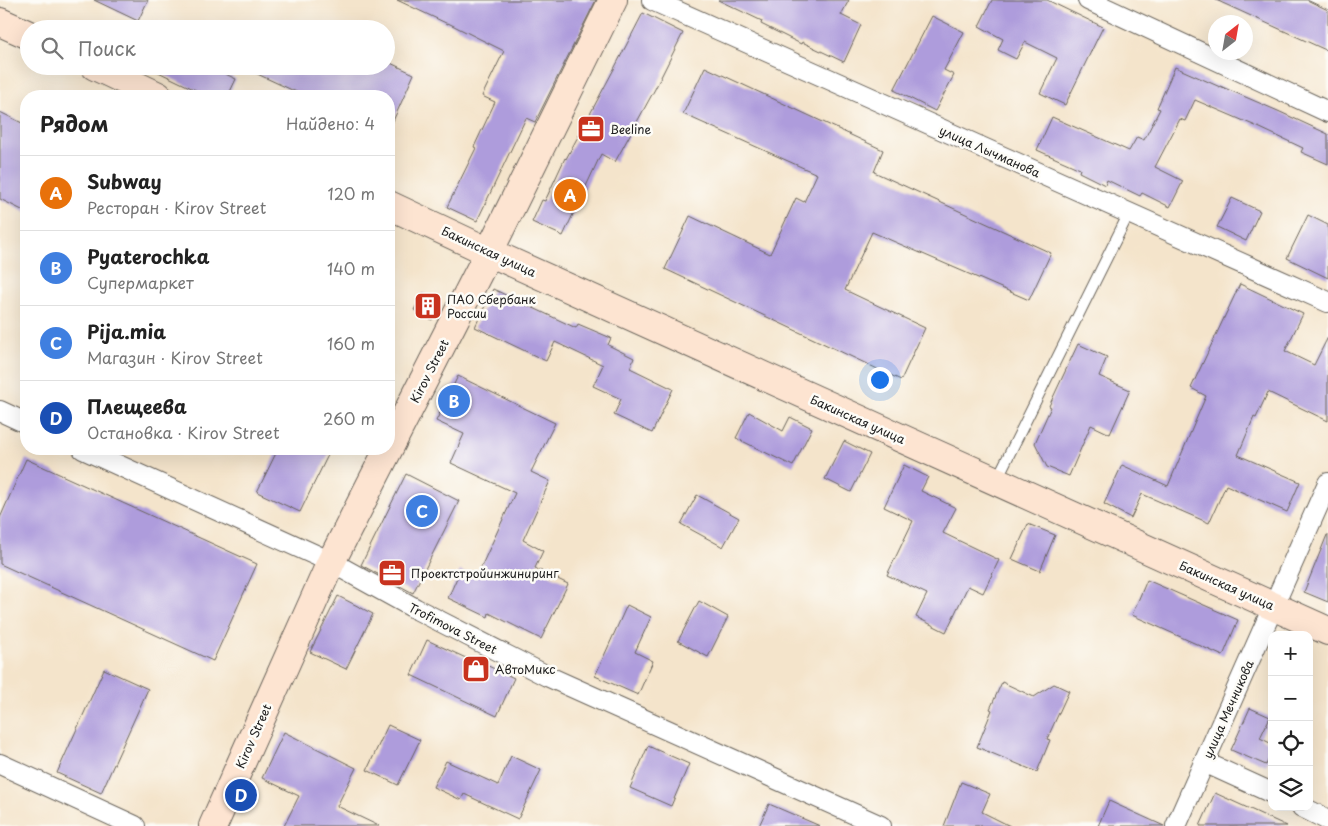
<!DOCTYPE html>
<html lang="ru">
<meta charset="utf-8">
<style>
body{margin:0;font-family:"Playpen Sans",sans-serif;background:#f6f6f6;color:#222}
.controls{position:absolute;right:15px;bottom:15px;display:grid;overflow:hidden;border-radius:10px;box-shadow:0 5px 20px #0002}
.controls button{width:45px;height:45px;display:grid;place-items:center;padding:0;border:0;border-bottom:1px solid #e0e0e0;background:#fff;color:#222;font:25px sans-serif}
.compass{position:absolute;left:1208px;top:15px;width:45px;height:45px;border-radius:50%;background:#fff;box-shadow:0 5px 20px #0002;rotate:31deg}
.you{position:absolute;left:879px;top:379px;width:18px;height:18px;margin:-12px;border:4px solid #fff;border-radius:50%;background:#1a73e8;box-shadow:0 0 0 8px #1a73e833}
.badge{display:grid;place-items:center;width:32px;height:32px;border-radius:50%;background:#c8321e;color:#fff;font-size:16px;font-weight:700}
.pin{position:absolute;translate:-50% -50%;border:2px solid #fff;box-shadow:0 1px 5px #0006}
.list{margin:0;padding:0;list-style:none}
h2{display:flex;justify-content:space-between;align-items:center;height:65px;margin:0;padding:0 20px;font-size:21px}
h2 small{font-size:16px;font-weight:400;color:#767676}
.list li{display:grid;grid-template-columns:32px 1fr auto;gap:15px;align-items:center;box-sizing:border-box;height:75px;padding:0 20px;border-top:1px solid #e0e0e0}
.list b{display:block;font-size:19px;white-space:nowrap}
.list p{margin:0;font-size:16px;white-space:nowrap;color:#767676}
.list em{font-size:16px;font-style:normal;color:#767676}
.icon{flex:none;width:28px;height:28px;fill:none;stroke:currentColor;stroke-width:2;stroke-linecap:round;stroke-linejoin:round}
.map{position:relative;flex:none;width:1328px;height:826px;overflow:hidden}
.search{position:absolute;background:#fff;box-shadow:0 5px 20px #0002;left:20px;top:20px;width:375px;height:55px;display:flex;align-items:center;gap:12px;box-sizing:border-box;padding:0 18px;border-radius:28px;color:#767676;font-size:19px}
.panel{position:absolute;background:#fff;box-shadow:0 5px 20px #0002;left:20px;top:90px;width:375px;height:365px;border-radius:20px}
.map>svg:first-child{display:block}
.building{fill:#ae9cdc}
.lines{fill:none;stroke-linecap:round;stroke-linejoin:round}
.service-casing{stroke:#686259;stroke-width:12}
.minor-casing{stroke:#686259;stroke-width:22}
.secondary-casing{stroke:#686259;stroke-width:30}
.service{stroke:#fff;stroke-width:10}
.minor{stroke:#fff;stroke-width:20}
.secondary{stroke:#fde4d1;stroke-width:28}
.labels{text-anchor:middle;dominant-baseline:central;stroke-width:5;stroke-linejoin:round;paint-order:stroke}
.poi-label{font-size:12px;fill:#1c1c1c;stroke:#fdfcf7;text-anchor:start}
.street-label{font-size:12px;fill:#1c1c1c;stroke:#fdfcf7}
</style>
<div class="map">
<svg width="1328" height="826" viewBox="0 0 1328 826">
<rect width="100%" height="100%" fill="#fdfcf7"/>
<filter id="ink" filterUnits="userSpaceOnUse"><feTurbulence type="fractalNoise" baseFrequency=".02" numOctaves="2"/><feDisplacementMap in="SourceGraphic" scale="10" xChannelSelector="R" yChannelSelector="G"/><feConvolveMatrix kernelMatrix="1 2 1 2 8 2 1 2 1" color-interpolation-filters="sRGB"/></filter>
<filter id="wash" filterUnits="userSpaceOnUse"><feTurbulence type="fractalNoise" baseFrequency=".0096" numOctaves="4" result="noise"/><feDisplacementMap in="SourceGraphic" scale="20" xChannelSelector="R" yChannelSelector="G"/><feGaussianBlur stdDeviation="1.12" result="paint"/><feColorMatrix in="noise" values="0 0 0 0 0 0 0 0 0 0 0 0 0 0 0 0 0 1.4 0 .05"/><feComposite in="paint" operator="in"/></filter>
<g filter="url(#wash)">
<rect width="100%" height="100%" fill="#f4e4cb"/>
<g id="blocks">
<g class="building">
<polygon points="94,0 148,0 138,21"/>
<polygon points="397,0 596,0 535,122 526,118 477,221 447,207 476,148 474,147 495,102 482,96 504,51 448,23 448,24"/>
<polygon points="718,0 849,0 841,15 861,25 844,62 802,42 801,44 761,24 762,21"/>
<polygon points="992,0 1047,0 1103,27 1065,105 1040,93 1057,58 1025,42 1016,59 998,50 1003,39 979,26"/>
<polygon points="1216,0 1307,0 1328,10 1328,51"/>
<polygon points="643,13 683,33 655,89 615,162 601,154 563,236 532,222 542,200 545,201 565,158 566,159 614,69"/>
<polygon points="932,16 964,32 944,70 954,75 935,111 894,90"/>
<polygon points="386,61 414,74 389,130 389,96 305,96 240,66 386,66"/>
<polygon points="146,66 209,66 236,79 228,96 208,96"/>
<polygon points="705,67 883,150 874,172 1051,253 1029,300 872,232 845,290 925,328 901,380 665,269 690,216 770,254 796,198 804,202 817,174 683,114"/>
<polygon points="1175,67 1220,87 1220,86 1278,111 1328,134 1328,164 1301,152 1303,148 1258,127 1195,100 1185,121 1180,119 1155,167 1183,181 1170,207 1142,193 1140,196 1107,180 1105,185 1079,172 1080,169 1037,150 1052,117 1129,151 1137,137 1144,140 1160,109 1157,108"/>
<polygon points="0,112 26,125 26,212 0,199"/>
<polygon points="1232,198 1260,211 1246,241 1217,227"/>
<polygon points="1308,215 1328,225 1328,278 1287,258"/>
<polygon points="1240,284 1303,314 1285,351 1314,365 1328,337 1328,421 1268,392 1256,418 1254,417 1238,455 1300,482 1287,512 1226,485 1209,523 1142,494 1131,518 1104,504 1122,465 1168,486 1206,396 1191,388"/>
<polygon points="493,289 576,328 578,324 611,338 608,345 634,358 630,368 673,389 652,433 614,415 621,399 593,386 603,365 555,342 546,361 475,327"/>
<polygon points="423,293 441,303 432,320 414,310"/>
<polygon points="1078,344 1107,357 1099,376 1130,390 1110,434 1091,425 1069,476 1047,467 1035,443 1051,407 1049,406"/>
<polygon points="458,376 555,423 531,472 550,481 523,540 543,551 535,568 568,584 541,639 489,613 488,617 448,598 460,571 476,578 515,493 451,463 464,434 436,421"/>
<polygon points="749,412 783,431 790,417 812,428 793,466 736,438"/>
<polygon points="844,441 870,454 851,492 825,479"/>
<polygon points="278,449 331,449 300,512 257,492"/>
<polygon points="26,459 257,564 213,661 0,564 0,518"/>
<polygon points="904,465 928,477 921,491 956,508 943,533 999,560 983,593 968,586 946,632 916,617 927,594 887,575 913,521 884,507"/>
<polygon points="406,474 459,501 413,593 361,565"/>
<polygon points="697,495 739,518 723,547 681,524"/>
<polygon points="1028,524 1055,535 1040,571 1012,559"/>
<polygon points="1327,535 1328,535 1328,602 1304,592"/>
<polygon points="1147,580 1238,620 1223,656 1132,615"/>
<polygon points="338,596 373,614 346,669 310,652"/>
<polygon points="699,601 728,617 708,657 678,641"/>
<polygon points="627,605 651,617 635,652 653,661 638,695 595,676"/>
<polygon points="427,640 468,659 469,657 514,678 497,716 411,675"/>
<polygon points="104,669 148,689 101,793 57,773"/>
<polygon points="1002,682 1034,697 1054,684 1069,691 1047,739 1050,740 1037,772 977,747 992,710 990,709"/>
<polygon points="1250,708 1270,717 1260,738 1272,744 1272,752 1266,765 1231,750"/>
<polygon points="388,725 420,740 398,785 367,770"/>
<polygon points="284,732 356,768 337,806 379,826 284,826 299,796 262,778"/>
<polygon points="648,746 689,764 671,806 630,788"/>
<polygon points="511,756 541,770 518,819 464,794 461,800 433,787 446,761 498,785"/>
<polygon points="961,782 990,794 982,812 1010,826 944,826"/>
<polygon points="1215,793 1287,826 1200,826"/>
<polygon points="1109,801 1164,826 1098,826"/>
<polygon points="769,804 820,826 759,826"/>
</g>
</g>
</g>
<g filter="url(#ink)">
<use href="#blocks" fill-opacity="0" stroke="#686259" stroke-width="1"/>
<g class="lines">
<defs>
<polyline id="service" points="996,481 1129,213"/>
<g id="minor">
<polyline points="652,0 1328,302"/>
<polyline points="1088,0 1328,112"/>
<polyline points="0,411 26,423"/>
<polyline points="83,449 331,562 416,609 547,676 881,826"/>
<polyline points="1204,762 1272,793"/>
<polyline points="0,764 135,826"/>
<polyline points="1302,807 1328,820"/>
<polyline points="1176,826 1328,483"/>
</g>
<g id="secondary">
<polyline points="0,22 29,35"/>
<polyline points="95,66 158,96"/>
<polyline points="389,205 489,252 1328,631"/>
<polyline points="213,826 331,562 489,252 613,0"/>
</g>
</defs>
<use href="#service" class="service-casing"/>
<use href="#minor" class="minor-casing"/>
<use href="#secondary" class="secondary-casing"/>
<use href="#service" class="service"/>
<use href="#minor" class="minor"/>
<use href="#secondary" class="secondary"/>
</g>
</g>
<defs>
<symbol id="office-square" viewBox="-11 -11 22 22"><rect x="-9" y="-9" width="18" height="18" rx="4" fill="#c8321e" stroke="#fdfcf7"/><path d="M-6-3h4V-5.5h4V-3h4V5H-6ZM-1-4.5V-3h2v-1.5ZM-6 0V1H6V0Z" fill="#fff"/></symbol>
<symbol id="building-square" viewBox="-11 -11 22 22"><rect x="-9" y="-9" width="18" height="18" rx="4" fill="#c8321e" stroke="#fdfcf7"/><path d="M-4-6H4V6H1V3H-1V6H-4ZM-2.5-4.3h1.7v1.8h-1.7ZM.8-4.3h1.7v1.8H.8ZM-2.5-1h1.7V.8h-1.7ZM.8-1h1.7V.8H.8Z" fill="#fff"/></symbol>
<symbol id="shop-square" viewBox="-11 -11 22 22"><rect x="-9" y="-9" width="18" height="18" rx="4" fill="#c8321e" stroke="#fdfcf7"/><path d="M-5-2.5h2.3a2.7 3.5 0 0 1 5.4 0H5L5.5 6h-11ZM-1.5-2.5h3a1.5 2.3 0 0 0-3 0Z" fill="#fff"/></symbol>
</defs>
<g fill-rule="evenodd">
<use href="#office-square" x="575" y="113" width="32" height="32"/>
<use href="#building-square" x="412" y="290" width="32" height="32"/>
<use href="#office-square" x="376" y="557" width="32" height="32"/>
<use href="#shop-square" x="460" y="653" width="32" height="32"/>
</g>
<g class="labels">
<g class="poi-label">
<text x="610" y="129">Beeline</text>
<text x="447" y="299">ПАО Сбербанк<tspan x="447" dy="14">России</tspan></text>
<text x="411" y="573">Проектстройинжиниринг</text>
<text x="495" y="669">АвтоМикс</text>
</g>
<g class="street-label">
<text transform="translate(990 151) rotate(24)">улица Лычманова</text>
<text transform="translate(489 251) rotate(25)">Бакинская улица</text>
<text transform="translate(429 371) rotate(-63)">Kirov Street</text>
<text transform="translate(858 419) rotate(24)">Бакинская улица</text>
<text transform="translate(1227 585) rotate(24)">Бакинская улица</text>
<text transform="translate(453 628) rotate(27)">Trofimova Street</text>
<text transform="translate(1228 709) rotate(-66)">улица Мечникова</text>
<text transform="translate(253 736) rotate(-66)">Kirov Street</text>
</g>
</g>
</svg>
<div class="controls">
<button>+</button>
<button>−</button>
<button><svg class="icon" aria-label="locate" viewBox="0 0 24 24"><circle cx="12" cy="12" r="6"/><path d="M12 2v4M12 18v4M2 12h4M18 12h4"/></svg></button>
<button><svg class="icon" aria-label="layers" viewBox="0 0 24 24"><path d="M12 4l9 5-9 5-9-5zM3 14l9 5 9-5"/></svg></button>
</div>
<svg class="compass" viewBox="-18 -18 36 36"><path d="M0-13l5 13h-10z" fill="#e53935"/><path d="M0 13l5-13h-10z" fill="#767676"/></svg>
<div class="you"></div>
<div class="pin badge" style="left:570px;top:195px;background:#e8710a">A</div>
<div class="pin badge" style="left:454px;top:401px;background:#3f7fe0">B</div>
<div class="pin badge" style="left:422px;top:511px;background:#3f7fe0">C</div>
<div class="pin badge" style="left:241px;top:795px;background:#1a4fb4">D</div>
<div class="search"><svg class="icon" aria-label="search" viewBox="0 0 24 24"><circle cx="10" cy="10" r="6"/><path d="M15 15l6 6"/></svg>Поиск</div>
<section class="panel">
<h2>Рядом<small>Найдено: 4</small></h2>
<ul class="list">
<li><span class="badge" style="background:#e8710a">A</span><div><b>Subway</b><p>Ресторан · Kirov Street</p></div><em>120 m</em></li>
<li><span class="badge" style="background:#3f7fe0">B</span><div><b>Pyaterochka</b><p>Супермаркет</p></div><em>140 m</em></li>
<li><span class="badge" style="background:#3f7fe0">C</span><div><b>Pija.mia</b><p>Магазин · Kirov Street</p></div><em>160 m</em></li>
<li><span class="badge" style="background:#1a4fb4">D</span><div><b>Плещеева</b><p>Остановка · Kirov Street</p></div><em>260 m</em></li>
</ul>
</section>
</div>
